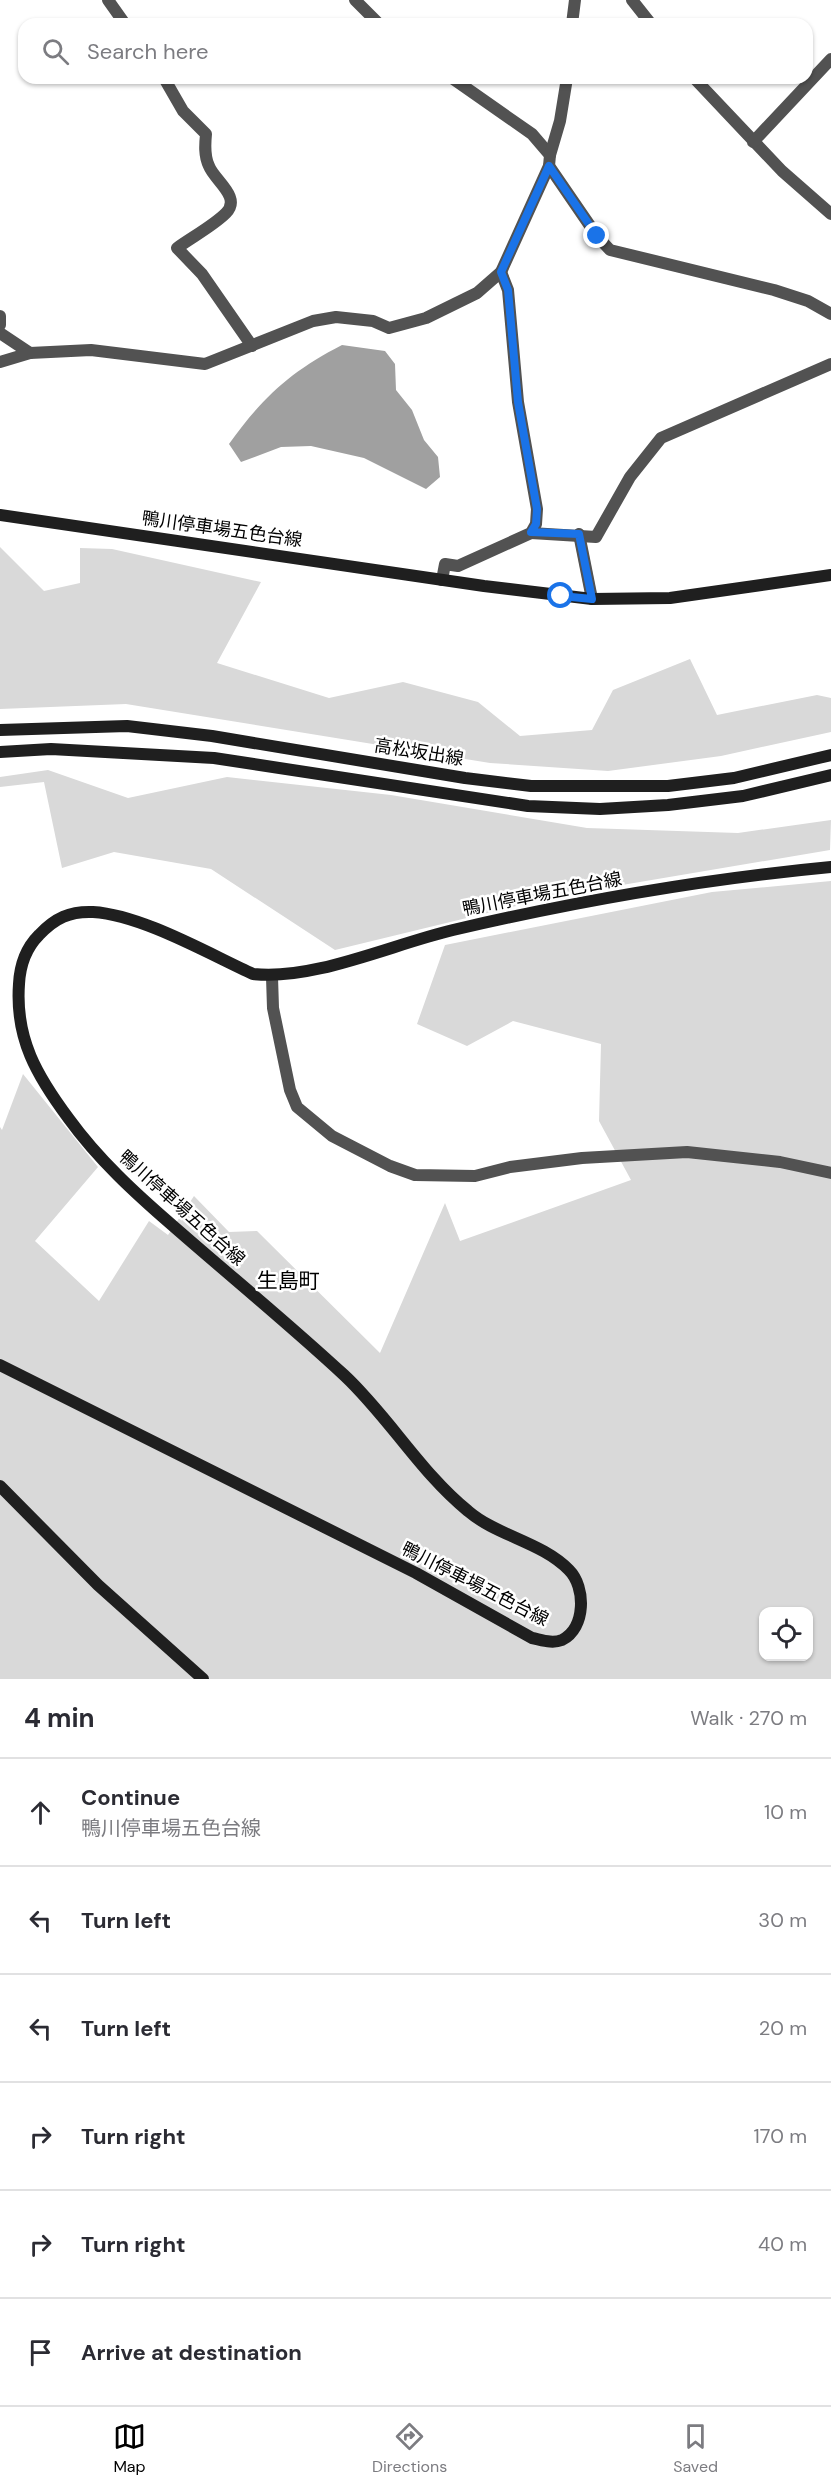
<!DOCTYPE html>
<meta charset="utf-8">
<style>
body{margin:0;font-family:"DM Sans","Noto Sans JP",sans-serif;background:#f7f7f7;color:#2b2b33}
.controls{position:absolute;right:18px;bottom:18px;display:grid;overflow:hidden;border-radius:12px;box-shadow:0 2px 4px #0004}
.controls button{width:54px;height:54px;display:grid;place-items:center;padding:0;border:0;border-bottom:2px solid #e1e1e2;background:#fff;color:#2b2b33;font:30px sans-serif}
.stop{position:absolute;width:18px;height:18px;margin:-14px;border:4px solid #1a73e8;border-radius:50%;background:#fff}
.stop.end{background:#1a73e8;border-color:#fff;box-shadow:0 2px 6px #0008}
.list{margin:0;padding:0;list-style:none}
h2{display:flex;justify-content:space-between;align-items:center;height:78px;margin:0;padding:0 24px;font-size:26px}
h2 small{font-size:20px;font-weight:400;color:#7c7c81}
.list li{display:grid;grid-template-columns:39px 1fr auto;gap:18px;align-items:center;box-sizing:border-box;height:108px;padding:0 24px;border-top:2px solid #e1e1e2}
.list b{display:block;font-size:22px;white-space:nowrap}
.list p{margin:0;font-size:20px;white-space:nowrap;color:#7c7c81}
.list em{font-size:20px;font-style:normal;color:#7c7c81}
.icon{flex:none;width:33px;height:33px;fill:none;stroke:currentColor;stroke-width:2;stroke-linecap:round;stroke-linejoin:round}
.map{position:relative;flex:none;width:831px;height:1679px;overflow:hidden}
.search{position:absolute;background:#fff;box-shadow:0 2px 4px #0004;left:18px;right:18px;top:18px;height:66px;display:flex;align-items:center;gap:15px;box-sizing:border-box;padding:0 21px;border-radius:18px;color:#7c7c81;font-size:22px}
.sheet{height:726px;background:#fff}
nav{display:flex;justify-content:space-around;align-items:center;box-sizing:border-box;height:84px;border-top:2px solid #e1e1e2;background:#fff;font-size:16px;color:#7c7c81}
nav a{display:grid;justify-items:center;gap:3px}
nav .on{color:#000}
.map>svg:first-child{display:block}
.green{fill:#d9d9d9;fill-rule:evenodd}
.water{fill:#a0a0a0}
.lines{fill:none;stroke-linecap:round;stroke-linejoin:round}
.street{stroke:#525252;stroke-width:12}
.secondary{stroke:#1f1f1f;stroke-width:12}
.route{stroke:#1a73e8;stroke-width:8}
.labels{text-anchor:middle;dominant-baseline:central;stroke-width:5;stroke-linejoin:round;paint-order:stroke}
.street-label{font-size:18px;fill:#000;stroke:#fff}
.quarter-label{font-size:21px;fill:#000;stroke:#fff}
</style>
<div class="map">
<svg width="831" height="1679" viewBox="0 0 831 1679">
<rect width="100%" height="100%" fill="#fff"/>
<g class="green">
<polygon points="0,547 44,591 80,583 80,548 112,549 261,582 217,663 329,698 403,682 478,702 520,736 592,730 613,690 690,659 717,715 817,695 831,698 831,732 721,756 608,771 490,763 126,704 0,709"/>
<polygon points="48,770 128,798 227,777 391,795 587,828 738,833 831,820 830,850 557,896 335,950 211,869 114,852 62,868 44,782 0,787 0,777"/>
<path d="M831,881V1679H0V1127L2,1130L23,1074L98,1167L35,1241L99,1301L149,1221L168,1235L194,1196L229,1232L257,1231L380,1353L445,1203L460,1241L631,1180L599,1121L601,1044L513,1021L467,1046L417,1024L445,945L712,892ZM764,1612H808V1656H764Z"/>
</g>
<path class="water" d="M342,345L385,351L395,364L396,390L412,410L424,440L438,457L440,477L426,489L364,458L311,446L281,447L241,462L229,444C262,398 291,371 342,345Z"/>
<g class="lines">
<g class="street">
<polyline points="108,0 125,24"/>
<polyline points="355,0 379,24"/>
<polyline points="632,0 651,24"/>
<polyline points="572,24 575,0"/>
<path d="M164,78L183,111L206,134C205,144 204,156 209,166C214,180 242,197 226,213C213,226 192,237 177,248L202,274L252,346"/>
<polyline points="452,78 532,134 550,155 549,166 501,272"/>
<polyline points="694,78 782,171 831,214"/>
<polyline points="753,142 831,59"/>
<polyline points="550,155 560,121 567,78"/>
<polyline points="549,166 597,236 610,250 774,290 808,301 831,314"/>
<polyline points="0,316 0,325"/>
<polyline points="0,333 30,353"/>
<polyline points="0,362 30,353 91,350 205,364 313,321 336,317 373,321 389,328 426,318 477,293 501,272 508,290 518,402 537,509 536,524 531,533 458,566 445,564 442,580"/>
<polyline points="531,533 596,537 630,477 661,438 831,364"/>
<polyline points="579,534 592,599"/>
<polyline points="272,977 273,1008 290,1090 297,1107 332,1136 390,1166 415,1175 475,1176 510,1167 582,1158 687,1152 780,1162 831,1173"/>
</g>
<g class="secondary">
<polyline points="0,515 484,586 592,599 670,598 831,575"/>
<polyline points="0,730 127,726 212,736 465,778 531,786 668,786 734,778 831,755"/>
<polyline points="0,752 51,749 214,758 528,806 600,809 668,805 743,796 831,775"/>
<path d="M0,1365L416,1573L532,1638C542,1640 552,1644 562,1640C586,1628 586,1587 569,1570C542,1542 497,1536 468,1511C420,1472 389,1417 344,1375C288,1323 229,1275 172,1225C135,1193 98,1159 69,1119C37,1076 15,1039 19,984C20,965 25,949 39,935C55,918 70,911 93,912C142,915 209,954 253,974C313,981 393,944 453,930C577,901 704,879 831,867"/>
<polyline points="0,1486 98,1585 203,1679"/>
</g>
</g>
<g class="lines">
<polyline class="route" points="561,596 592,599 579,534 531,532 536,524 537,509 518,402 508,290 501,272 549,166 597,236"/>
</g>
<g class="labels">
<g class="street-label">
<text transform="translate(222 529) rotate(8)">鴨川停車場五色台線</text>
<text transform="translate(419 752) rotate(9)">高松坂出線</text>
<text transform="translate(542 894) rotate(-11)">鴨川停車場五色台線</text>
<text transform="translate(182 1208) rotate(42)">鴨川停車場五色台線</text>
<text transform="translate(475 1584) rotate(27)">鴨川停車場五色台線</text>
</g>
<g class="quarter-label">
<text x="288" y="1281">生島町</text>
</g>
</g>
</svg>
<div class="controls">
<button><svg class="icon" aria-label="locate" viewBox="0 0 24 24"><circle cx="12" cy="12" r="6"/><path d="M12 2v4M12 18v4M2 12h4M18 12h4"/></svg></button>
</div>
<div class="stop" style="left:561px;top:596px"></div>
<div class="stop end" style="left:597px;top:236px"></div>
<div class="search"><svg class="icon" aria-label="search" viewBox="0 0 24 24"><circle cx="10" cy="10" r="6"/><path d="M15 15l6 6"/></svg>Search here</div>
</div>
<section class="sheet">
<h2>4 min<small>Walk · 270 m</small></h2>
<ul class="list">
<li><svg class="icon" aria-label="ahead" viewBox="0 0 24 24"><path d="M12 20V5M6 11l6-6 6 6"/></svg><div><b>Continue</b><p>鴨川停車場五色台線</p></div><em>10 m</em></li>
<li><svg class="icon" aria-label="left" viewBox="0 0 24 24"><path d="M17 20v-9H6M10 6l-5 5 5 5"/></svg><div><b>Turn left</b></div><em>30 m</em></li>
<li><svg class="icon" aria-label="left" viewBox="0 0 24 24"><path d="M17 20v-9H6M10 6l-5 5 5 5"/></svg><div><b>Turn left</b></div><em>20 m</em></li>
<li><svg class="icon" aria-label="right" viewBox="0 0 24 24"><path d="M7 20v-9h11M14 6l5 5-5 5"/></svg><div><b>Turn right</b></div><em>170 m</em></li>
<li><svg class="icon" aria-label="right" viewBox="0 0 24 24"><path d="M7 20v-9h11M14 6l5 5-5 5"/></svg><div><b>Turn right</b></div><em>40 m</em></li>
<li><svg class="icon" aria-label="arrive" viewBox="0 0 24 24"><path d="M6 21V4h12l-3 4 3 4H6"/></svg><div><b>Arrive at destination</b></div></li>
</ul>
</section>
<nav>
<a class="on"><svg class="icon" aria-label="map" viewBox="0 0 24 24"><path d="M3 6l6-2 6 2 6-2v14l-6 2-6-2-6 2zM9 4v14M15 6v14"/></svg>Map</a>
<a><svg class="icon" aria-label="directions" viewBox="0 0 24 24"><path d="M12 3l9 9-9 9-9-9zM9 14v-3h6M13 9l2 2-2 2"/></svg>Directions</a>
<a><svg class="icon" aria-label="saved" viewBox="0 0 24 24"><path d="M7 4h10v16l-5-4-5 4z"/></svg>Saved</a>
</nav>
